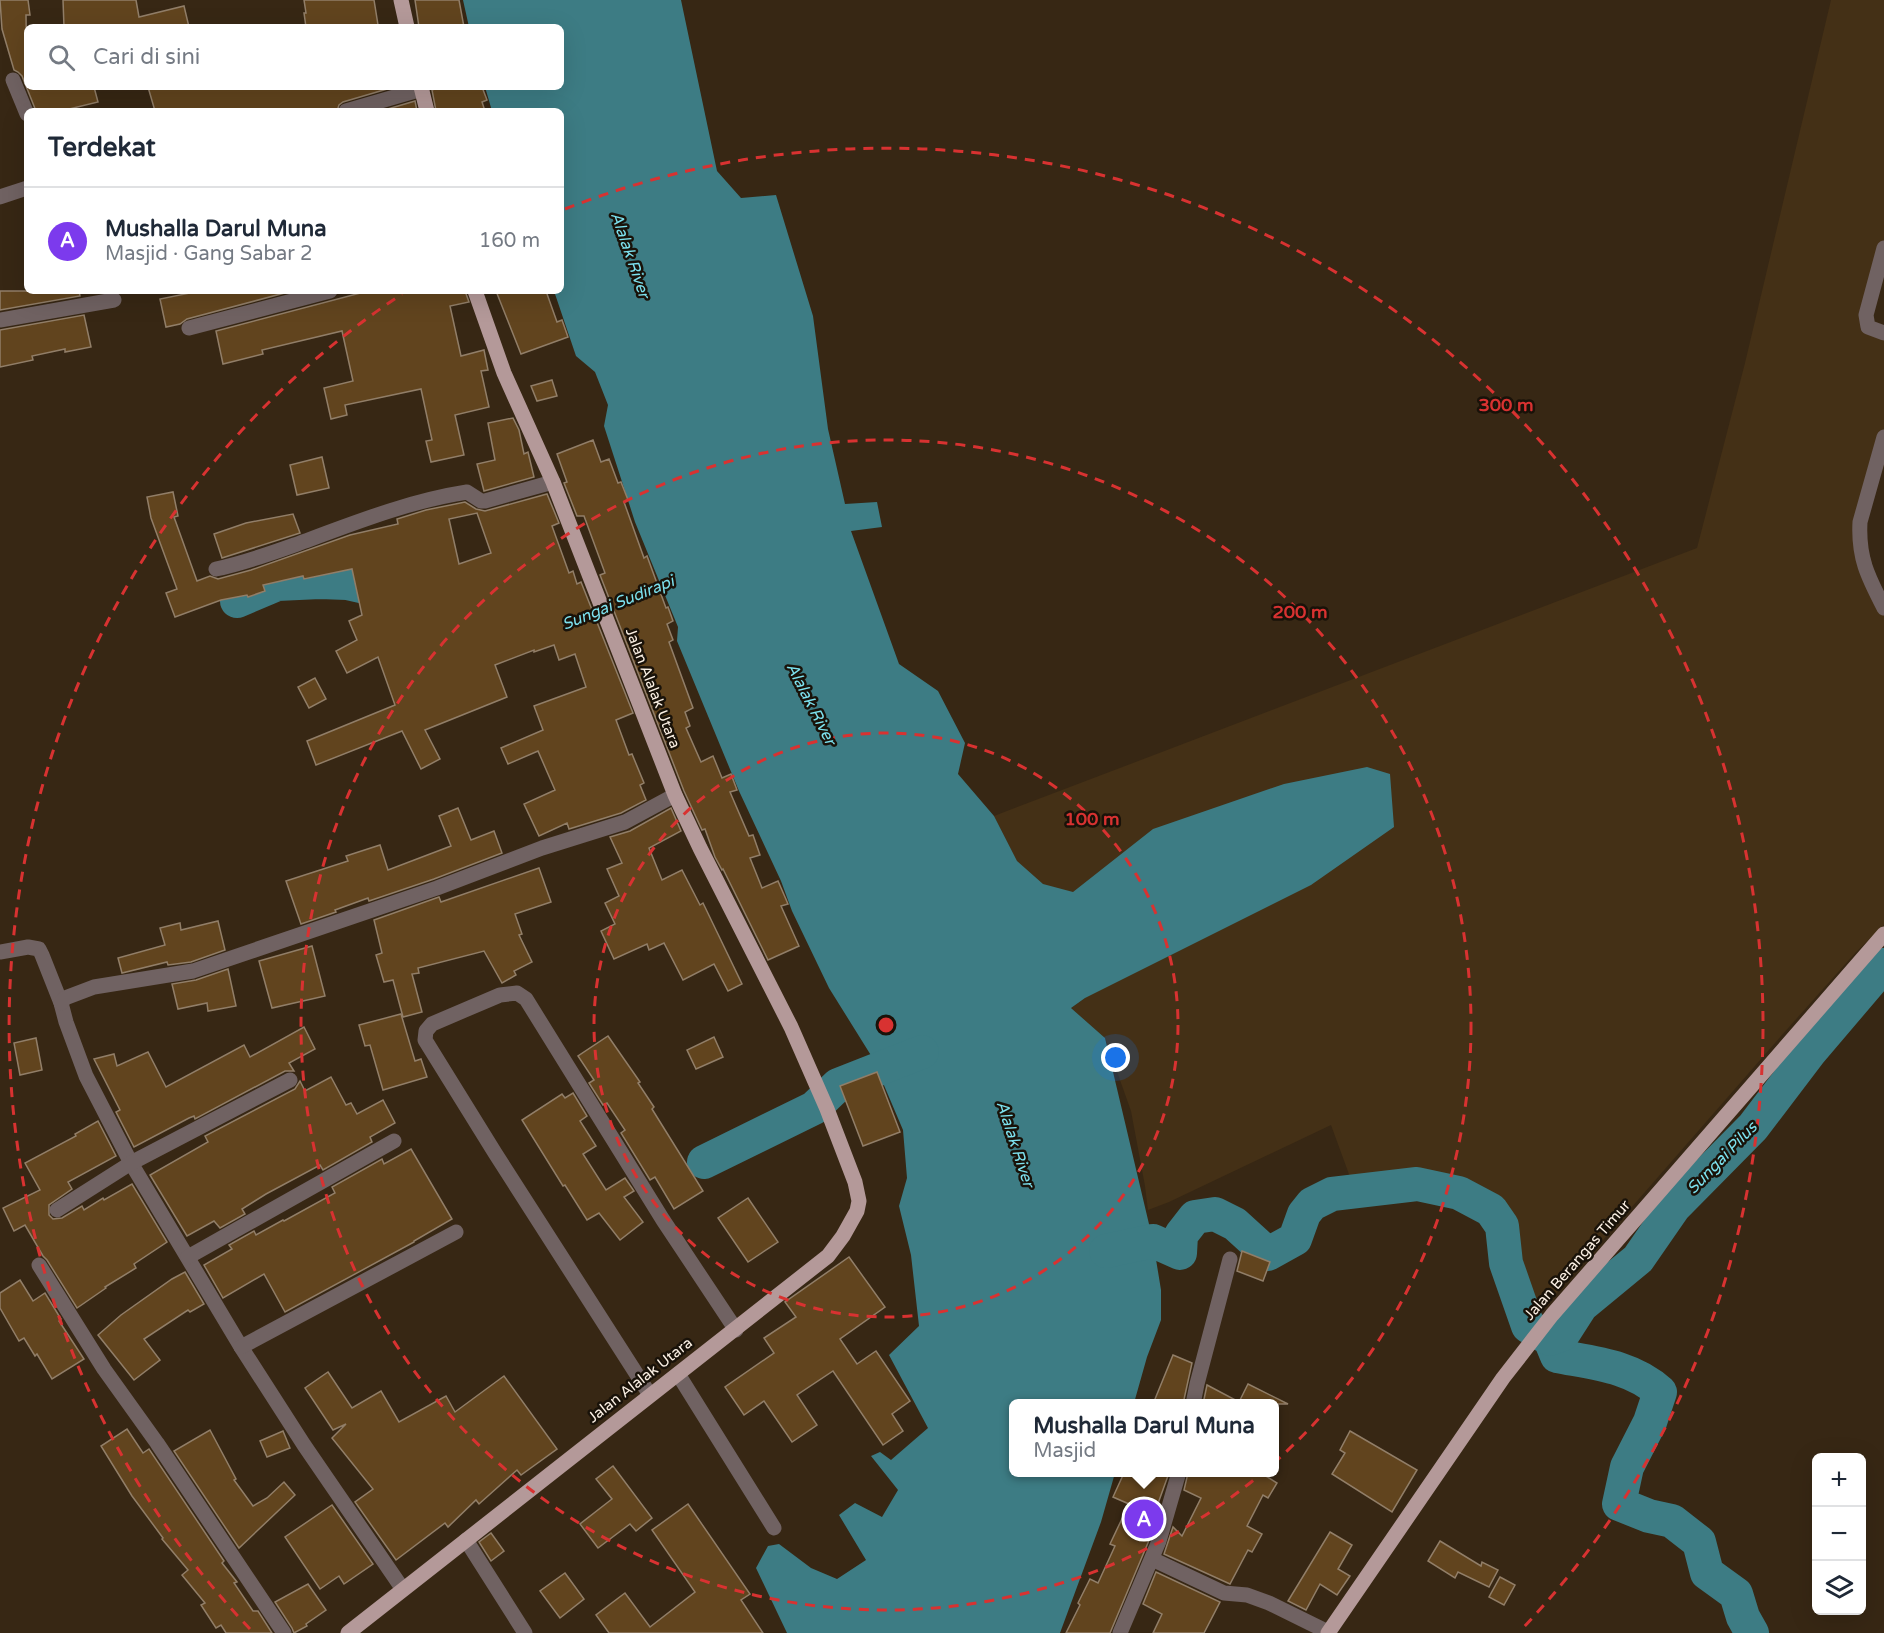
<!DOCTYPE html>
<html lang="id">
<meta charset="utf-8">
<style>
body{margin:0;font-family:"Varela Round",sans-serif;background:#f2f2f3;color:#1f2937}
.controls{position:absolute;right:18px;bottom:18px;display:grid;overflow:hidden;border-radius:9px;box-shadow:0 6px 24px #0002}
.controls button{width:54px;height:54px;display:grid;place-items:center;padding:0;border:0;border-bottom:2px solid #e0e1e3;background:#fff;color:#1f2937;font:30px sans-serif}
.you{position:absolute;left:1116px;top:1058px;width:21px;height:21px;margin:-15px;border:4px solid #fff;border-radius:50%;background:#1a73e8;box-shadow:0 0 0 9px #1a73e833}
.badge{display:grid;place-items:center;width:39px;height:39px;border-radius:50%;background:#7c3aed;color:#fff;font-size:20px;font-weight:700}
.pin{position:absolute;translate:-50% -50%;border:3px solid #fff;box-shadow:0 2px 6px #0006}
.popup{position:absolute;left:1009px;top:1399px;width:270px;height:78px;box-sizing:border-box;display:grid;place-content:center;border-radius:9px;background:#fff;filter:drop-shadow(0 2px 4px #0005);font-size:20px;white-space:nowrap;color:#747a83}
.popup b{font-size:22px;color:#1f2937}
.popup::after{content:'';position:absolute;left:50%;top:100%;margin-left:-12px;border:12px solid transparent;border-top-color:#fff}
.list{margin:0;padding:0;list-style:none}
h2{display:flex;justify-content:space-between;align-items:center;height:78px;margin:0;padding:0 24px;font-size:26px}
h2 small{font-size:20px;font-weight:400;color:#747a83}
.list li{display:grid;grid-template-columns:39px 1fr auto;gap:18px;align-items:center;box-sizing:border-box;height:108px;padding:0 24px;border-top:2px solid #e0e1e3}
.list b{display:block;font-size:22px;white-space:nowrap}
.list p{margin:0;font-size:20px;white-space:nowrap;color:#747a83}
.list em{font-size:20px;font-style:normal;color:#747a83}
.icon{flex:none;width:33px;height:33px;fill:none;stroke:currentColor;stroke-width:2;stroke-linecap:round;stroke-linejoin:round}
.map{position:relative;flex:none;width:1884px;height:1633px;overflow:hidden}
.search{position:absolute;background:#fff;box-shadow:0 6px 24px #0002;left:24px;top:24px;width:540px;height:66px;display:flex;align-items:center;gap:15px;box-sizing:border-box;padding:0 21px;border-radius:9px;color:#747a83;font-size:22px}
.panel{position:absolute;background:#fff;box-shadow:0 6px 24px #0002;left:24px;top:108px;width:540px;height:186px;border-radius:9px}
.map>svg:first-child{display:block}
.built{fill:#443016}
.water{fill:#3d7c84}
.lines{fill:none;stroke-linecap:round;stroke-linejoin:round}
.river{stroke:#3d7c84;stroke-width:34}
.building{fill:#61441e;stroke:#917e68;stroke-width:1.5;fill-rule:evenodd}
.minor{stroke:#706262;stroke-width:15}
.major{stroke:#b49999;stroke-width:15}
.ring{fill:none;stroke:#d83231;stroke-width:3;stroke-dasharray:10 8}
.labels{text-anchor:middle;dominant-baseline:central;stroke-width:5;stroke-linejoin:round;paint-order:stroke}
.street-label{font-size:15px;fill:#fbf0e4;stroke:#191209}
.water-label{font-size:16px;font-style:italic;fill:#7de2ef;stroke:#191209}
.centre{fill:#d83231;stroke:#191209;stroke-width:3}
.ring-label{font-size:18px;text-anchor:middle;font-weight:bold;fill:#d83231;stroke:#191209;stroke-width:5;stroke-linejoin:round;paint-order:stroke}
</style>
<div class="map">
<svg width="1884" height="1633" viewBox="0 0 1884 1633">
<rect width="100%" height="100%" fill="#372714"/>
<polygon class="built" points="1831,0 1884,0 1884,242 1860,329 1884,337 1884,441 1861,525 1884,606 1884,925 1856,952 1781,1036 1528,1326 1509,1215 1480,1188 1422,1171 1350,1177 1331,1125 1169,1202 1148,1210 1145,1186 1131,1111 1105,1038 1071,1008 1085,998 994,816 1697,548 1745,363"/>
<polygon class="water" points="463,0 681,0 717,171 741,198 776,195 813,316 828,429 845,504 877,502 882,527 851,531 899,664 938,691 965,743 958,774 994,816 1017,861 1043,884 1073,892 1153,829 1284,784 1367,767 1390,774 1394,827 1311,885 1085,998 1071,1008 1105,1038 1153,1241 1161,1290 1161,1320 1147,1357 1134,1403 1014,1404 1014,1472 1115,1473 1101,1522 1060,1633 787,1633 756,1568 768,1546 779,1544 811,1568 837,1579 866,1560 839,1515 855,1503 882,1517 898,1490 871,1456 880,1452 891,1460 928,1428 889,1355 919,1326 911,1255 899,1206 907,1178 903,1130 872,1057 829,988 792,911 781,881 739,791 677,641 678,627 635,522 604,426 608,405 595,372 576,356 554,291 561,291 561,111 492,111 485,87 561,87 561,27 469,27"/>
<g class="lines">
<g class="river">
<polyline points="237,601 277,584 320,582 347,583 369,588 393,578 398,582"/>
<polyline points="704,1162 814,1108 838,1085 922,1052"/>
<path d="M1106,1251L1153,1241L1180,1253L1181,1235L1195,1217L1215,1214L1235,1224L1268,1254L1295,1239L1304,1214L1312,1204L1332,1194L1417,1184L1459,1193L1491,1210L1502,1226L1506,1263L1528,1326L1550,1339L1557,1356C1593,1363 1632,1366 1660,1392L1650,1422L1627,1467L1619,1504L1649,1516L1672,1521L1699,1542L1707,1573L1736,1594L1743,1617L1752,1633"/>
<polyline points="1550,1339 1563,1334 1581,1306 1638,1259 1674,1207 1753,1127 1810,1052 1884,965"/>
</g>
</g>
<g class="building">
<polygon points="0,0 28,0 30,15 26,15 27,87 94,87 98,102 61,111 36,111 22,76 18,72 14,70 2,29"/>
<polygon points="63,0 136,0 139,17 184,6 189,27 64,27"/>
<polygon points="304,0 374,0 378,25 369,27 306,27 304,13 306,13"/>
<polygon points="415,0 459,0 464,27 419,27"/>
<polygon points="148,87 394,87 343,102 339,105 337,111 155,111"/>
<polygon points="440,87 482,87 487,100 482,102 485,111 436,111 432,90"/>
<polygon points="415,101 417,111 381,111"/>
<polygon points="0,291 79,291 80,296 0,310"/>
<polygon points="189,291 292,291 187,319 180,324 166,327 160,299 190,293"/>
<polygon points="368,291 465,291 469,302 450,306 461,356 484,350 488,370 481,371 489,407 455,415 464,455 431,462 426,441 432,440 421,389 345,405 347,415 331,419 324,388 353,381 342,331 262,350 263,354 223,364 216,331"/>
<polygon points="496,291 546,291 557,322 562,320 568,337 521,354"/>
<polygon points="84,315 91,347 65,352 65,349 32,356 33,360 0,367 0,330"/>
<polygon points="552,380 557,396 537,401 531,386"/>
<polygon points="513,418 519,430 524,454 528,452 534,477 484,491 477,464 495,460 488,423"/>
<polygon points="593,440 601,462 609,459 618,483 621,482 628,500 624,502 644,558 647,556 666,608 668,607 673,621 667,624 673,640 669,642 693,708 685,712 690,726 686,728 701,762 713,756 722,778 731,774 737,790 730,792 749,836 753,835 760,855 750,858 762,888 778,881 788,904 781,906 799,946 768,960 723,869 722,870 715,857 705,829 702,830 684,791 600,575 605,573 584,516 577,516 564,483 567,482 557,454"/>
<polygon points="322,457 329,488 297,495 290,465"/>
<path d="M173,492L178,516L174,517L197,581L210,576L218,579L251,570L350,535L398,524L397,519L426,510L465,502L476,509L485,511L547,494L559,523L552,526L569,573L573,571L577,584L581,582L633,713L616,720L629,755L632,754L644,783L640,785L646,800L621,813L569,829L567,823L539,836L524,804L555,790L538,751L508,764L501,748L543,730L534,706L586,687L575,654L559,660L554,645L534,652V650L495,665L507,697L425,730L440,759L421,769L402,731L316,765L307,741L395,705L378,657L347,673L336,651L357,640L349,621L362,615L352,569L304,579L303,576L263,585L265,591L248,597L247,595L221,600L175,617L166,593L177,589L151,518L147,497ZM477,513L491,553L459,564L449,519Z"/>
<polygon points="293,514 300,533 222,558 214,534 246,523"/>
<polygon points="315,678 326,699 309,708 298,687"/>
<polygon points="458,808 471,840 494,831 502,853 434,879 369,901 368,898 335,910 336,912 301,924 286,881 348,861 346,856 380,845 388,870 451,846 439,816"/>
<polygon points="671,808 681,831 649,848 662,880 682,870 700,905 703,903 742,984 728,991 714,964 683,980 664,943 649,950 647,944 614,959 601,931 615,924 605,903 619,896 607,869 622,863 610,837 630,831"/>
<polygon points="539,868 551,902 515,914 522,934 519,935 532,962 514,971 516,975 502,983 484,951 418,968 419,973 412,974 422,1012 403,1017 393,980 384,982 376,955 382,953 374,920 439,897 441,902"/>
<polygon points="218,921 225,950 191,962 168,965 167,962 122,973 118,958 165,945 160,928 180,923 181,930"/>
<polygon points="312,946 325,996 272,1008 259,961"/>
<polygon points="228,969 236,1006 208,1011 207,1003 178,1009 172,984 196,980"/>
<polygon points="401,1014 415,1061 421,1059 427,1077 383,1090 370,1045 365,1046 359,1025"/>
<polygon points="304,1027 315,1049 289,1063 294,1071 285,1071 195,1119 194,1116 189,1118 134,1147 116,1112 120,1110 94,1059 114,1054 117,1066 148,1052 166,1087 244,1045 250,1057"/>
<polygon points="608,1036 640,1082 638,1083 654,1107 652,1109 703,1191 674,1209 655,1177 650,1180 621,1133 625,1130 607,1103 603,1105 589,1083 594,1080 578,1056"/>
<polygon points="714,1037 723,1057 696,1069 687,1050"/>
<polygon points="36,1038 42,1070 20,1075 14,1043"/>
<polygon points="877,1072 900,1132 863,1146 840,1086"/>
<polygon points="331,1077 346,1105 351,1103 357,1114 383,1100 395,1123 370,1137 372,1142 323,1170 320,1165 266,1194 242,1209 245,1214 220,1228 214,1221 187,1236 150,1175 208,1142 205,1136 295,1089 300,1081 305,1091"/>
<polygon points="573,1093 587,1116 580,1121 596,1146 583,1154 606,1190 625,1178 634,1191 624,1197 643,1222 620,1240 599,1213 587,1220 565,1185 563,1186 522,1120 562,1094 565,1098"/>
<polygon points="98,1121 116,1156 68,1182 72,1189 49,1205 49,1215 53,1219 62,1218 82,1206 84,1210 103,1198 104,1200 132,1184 167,1242 134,1264 136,1268 105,1287 106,1288 77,1308 47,1260 43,1256 25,1225 14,1231 3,1208 40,1190 25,1163 76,1136 75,1134"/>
<polygon points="411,1149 452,1219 414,1241 414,1242 285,1312 264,1274 223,1298 204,1265 232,1249 229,1245 254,1231 256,1235 283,1220 284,1221 335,1193 332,1187 382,1159 384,1164"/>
<polygon points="748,1198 778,1242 748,1262 718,1218"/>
<polygon points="1242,1251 1270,1262 1263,1281 1237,1271"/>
<polygon points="849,1257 885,1307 840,1339 857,1364 876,1351 910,1401 892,1414 903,1431 883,1445 833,1371 797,1395 817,1425 792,1442 764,1401 744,1415 725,1387 774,1353 764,1338 796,1317 785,1302"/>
<polygon points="185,1272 204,1304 190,1312 188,1310 144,1339 160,1360 134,1380 98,1335 121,1315 172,1279"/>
<polygon points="20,1280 33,1301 45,1293 61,1319 59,1321 84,1359 52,1379 37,1354 35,1356 24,1338 19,1341 0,1308 0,1293"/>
<polygon points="1173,1355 1192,1363 1183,1404 1153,1404"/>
<polygon points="328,1372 352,1408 381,1391 399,1422 446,1396 455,1412 504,1376 557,1449 521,1475 517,1470 479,1504 476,1500 448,1527 445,1523 396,1560 355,1502 373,1489 332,1438 346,1424 333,1430 305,1388"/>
<polygon points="1248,1384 1288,1404 1203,1404 1207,1385 1239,1402"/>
<polygon points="127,1429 143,1453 149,1449 224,1561 222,1563 237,1582 234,1583 253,1611 258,1611 272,1633 226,1633 221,1625 216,1628 201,1605 205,1603 182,1575 188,1570 162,1539 163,1538 132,1496 101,1446"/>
<polygon points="210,1430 236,1479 234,1480 253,1506 267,1498 284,1482 295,1495 239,1548 174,1451"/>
<polygon points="283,1431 290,1448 267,1457 260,1441"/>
<polygon points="1350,1431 1417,1470 1392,1512 1332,1474 1345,1453 1340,1450"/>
<polygon points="613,1466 652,1518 636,1531 630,1524 598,1548 580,1524 612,1499 596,1479"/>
<polygon points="1124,1473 1169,1473 1156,1509 1158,1511 1150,1538 1110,1633 1066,1633 1080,1605 1078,1603 1090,1579 1098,1583 1115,1546 1110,1544 1129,1504 1113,1497"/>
<polygon points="1188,1473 1261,1473 1277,1483 1268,1498 1263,1495 1247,1526 1262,1534 1252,1552 1248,1550 1230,1584 1164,1554 1173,1527 1182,1536 1201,1498 1184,1490"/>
<polygon points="688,1504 750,1594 741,1600 763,1633 609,1633 596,1615 625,1593 650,1627 695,1592 652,1530"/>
<polygon points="332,1505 373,1564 344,1584 339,1576 320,1589 285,1537"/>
<polygon points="1330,1532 1352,1545 1338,1569 1350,1576 1337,1595 1320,1584 1306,1610 1288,1601"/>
<polygon points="491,1533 504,1551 491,1561 479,1542"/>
<polygon points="1440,1541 1481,1566 1482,1562 1498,1570 1489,1587 1458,1572 1455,1578 1428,1561"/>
<polygon points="1156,1572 1220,1602 1204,1633 1153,1633 1162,1614 1143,1604"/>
<polygon points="565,1573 584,1599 560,1618 540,1591"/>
<polygon points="1500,1577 1515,1585 1504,1605 1489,1597"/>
<polygon points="308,1584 326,1610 306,1624 307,1626 294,1633 292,1628 275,1602"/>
</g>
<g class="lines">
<g class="minor">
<polyline points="13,80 27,114"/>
<polyline points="346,111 422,89"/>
<polyline points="0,197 27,188"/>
<polyline points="1884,248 1866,315 1868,327 1884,333"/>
<polyline points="0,320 114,300"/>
<polyline points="189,328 330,291"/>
<path d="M1884,437L1860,522C1858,558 1868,577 1884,608"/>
<path d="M216,569C245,563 272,553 300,543C354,523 409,501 467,492L481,501H485L553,482"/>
<polyline points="0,952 28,947 39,949 42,955 61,1003 66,1022 86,1076 131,1163 241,1347 304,1445 402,1588"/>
<polyline points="61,1003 65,998 94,987 193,971 437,888 542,848 625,822 675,795"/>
<polyline points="57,1210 131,1163 290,1080"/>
<polyline points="188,1257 394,1141"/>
<polyline points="39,1265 104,1369 157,1443 284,1633"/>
<polyline points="241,1347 456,1232"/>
<polyline points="678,1374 774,1528"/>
<polyline points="650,1395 495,1153 425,1040 426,1031 432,1024 500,995 517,993 526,999 663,1220 736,1330"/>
<polyline points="1193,1404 1197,1384 1230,1259"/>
<polyline points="466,1540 525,1633"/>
<polyline points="1152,1559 1224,1593 1247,1595 1269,1603 1328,1632"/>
<polyline points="1120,1633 1159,1541 1179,1472"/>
</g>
<g class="major">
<polyline points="401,0 407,27"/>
<polyline points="421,87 427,111"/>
<polyline points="348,1633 828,1256 843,1236 857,1211 859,1201 855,1182 827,1109 791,1027 700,848 675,795 553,482 504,373 475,291"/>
<polyline points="1328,1633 1503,1378 1552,1315 1884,934"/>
</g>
</g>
<g class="ring">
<circle cx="886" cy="1025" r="292"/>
<circle cx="886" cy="1025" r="585"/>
<path d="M250 1629A877 877 0 0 1 402 294M565 209A877 877 0 0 1 1522 1629"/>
</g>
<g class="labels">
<g class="street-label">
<text transform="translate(653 688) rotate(69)">Jalan Alalak Utara</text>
<text transform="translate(1577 1260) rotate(-49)">Jalan Berangas Timur</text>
<text transform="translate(640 1380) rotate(-38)">Jalan Alalak Utara</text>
</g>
<g class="water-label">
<text transform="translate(630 255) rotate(71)">Alalak River</text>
<text transform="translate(618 603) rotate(-22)">Sungai Sudirapi</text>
<text transform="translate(811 704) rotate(63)">Alalak River</text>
<text transform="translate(1015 1144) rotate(72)">Alalak River</text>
<text transform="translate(1722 1158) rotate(-46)">Sungai Pilus</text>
</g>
</g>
<circle cx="886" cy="1025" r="9" class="centre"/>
<g class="ring-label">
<text x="1506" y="411">300 m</text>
<text x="1300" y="618">200 m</text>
<text x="1092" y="825">100 m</text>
</g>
</svg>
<div class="controls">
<button>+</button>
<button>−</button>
<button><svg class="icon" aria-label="layers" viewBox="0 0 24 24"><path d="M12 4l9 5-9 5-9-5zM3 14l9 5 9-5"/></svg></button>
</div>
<div class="you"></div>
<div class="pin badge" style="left:1144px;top:1519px">A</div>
<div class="popup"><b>Mushalla Darul Muna</b>Masjid</div>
<div class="search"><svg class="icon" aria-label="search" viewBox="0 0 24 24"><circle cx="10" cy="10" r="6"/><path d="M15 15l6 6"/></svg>Cari di sini</div>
<section class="panel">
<h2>Terdekat<small></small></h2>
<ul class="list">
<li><span class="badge">A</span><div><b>Mushalla Darul Muna</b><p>Masjid · Gang Sabar 2</p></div><em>160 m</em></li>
</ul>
</section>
</div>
